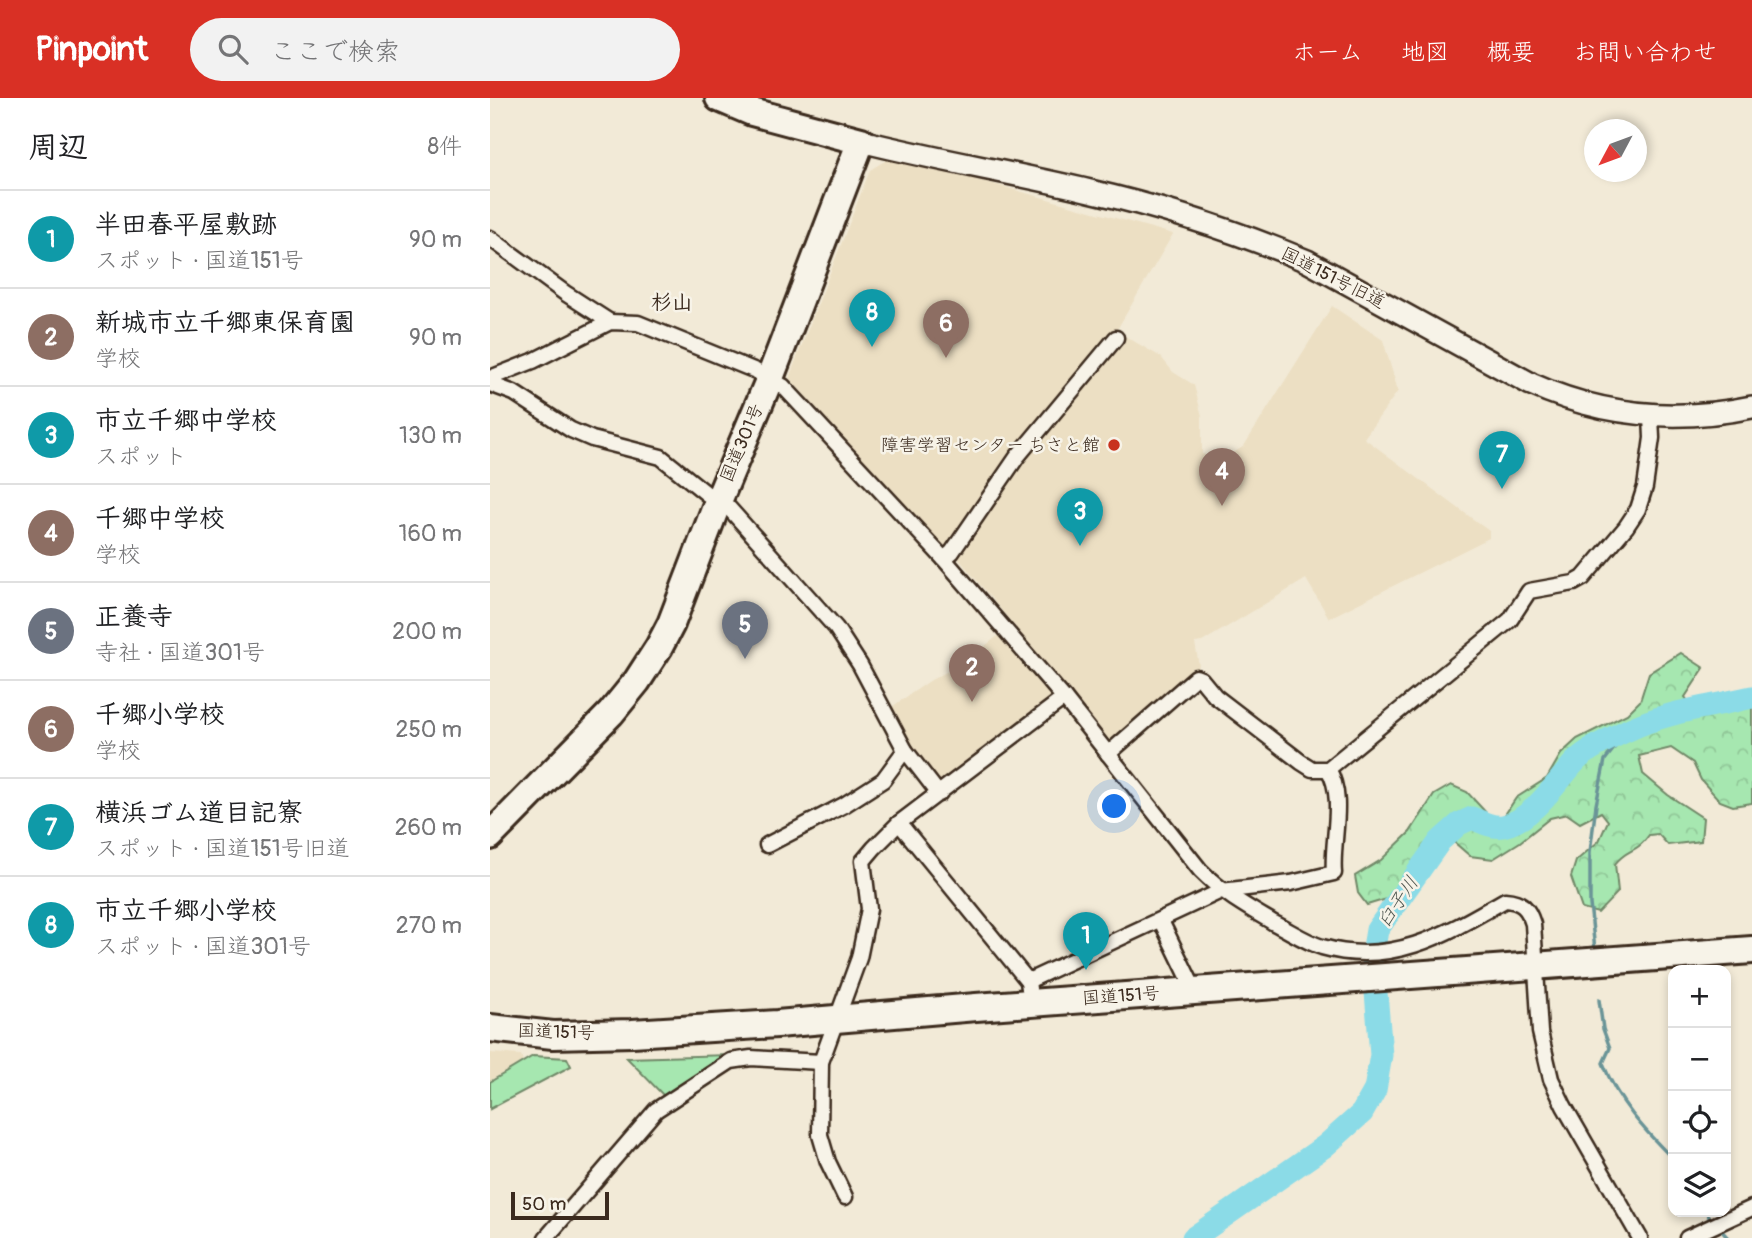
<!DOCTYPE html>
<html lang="ja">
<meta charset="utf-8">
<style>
body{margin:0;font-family:Pangolin,"Klee One",sans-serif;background:#f2f2f2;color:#202124}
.controls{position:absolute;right:21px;bottom:21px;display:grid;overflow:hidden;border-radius:14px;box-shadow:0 4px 10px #0003}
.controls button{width:63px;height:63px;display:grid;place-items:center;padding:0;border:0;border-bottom:2px solid #e0e0e0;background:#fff;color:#202124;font:35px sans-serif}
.compass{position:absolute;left:1094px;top:21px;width:63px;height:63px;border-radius:50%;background:#fff;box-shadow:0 4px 10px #0003;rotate:229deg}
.scale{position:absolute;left:21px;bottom:18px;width:98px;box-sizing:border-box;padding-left:7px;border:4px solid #3b2a1e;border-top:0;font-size:19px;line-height:24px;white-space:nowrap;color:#3b2a1e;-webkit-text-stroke:5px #f7f3e8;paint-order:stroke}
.you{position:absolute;left:625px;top:709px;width:24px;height:24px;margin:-18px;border:5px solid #fff;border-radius:50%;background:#1a73e8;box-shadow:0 0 0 10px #1a73e833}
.badge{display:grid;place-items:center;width:46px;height:46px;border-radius:50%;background:#d93025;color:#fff;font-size:23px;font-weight:700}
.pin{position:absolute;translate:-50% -58px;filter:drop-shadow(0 2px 4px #0008)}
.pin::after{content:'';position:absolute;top:37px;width:24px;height:21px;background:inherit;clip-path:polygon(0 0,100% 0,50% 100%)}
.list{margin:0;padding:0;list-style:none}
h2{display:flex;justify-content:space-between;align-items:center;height:91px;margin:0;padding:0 28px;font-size:30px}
h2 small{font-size:23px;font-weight:400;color:#757577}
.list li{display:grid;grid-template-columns:46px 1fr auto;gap:21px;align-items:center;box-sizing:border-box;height:98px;padding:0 28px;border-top:2px solid #e0e0e0}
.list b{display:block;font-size:26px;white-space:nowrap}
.list p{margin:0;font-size:23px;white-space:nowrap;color:#757577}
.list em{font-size:23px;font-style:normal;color:#757577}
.icon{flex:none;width:38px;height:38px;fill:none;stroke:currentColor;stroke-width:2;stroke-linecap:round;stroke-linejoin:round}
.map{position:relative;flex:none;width:1262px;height:1140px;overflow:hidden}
header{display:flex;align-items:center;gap:42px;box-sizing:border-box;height:98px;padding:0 35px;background:#d93025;color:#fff}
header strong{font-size:33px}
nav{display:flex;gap:38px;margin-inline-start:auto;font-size:24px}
.search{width:490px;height:63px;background:#f2f2f2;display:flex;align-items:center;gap:18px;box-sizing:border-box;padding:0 24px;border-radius:38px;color:#757577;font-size:26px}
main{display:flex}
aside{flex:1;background:#fff}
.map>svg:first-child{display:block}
.built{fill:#ecdfc3}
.grass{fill:#a6e7b0;stroke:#708867;stroke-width:2}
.forest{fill:url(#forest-crowns);stroke:#708867;stroke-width:2}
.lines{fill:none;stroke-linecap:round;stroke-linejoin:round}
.stream{stroke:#6b9497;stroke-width:3.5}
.river{stroke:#8bdbe7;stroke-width:23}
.street-casing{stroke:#3b2a1e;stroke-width:19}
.secondary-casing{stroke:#3b2a1e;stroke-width:26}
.highway-casing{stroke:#3b2a1e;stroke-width:32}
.street{stroke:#f7f3e8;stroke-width:14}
.secondary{stroke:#f7f3e8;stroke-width:21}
.highway{stroke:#f7f3e8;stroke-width:26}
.poi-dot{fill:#c8321e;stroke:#f7f3e8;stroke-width:2.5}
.labels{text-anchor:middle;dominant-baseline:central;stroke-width:5;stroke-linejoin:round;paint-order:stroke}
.street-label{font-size:18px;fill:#3b2a1e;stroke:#f7f3e8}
.poi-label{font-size:18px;fill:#3b2a1e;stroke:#f7f3e8;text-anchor:end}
.water-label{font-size:19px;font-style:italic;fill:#4f5650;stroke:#f7f3e8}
.quarter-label{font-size:21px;font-weight:bold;fill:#3b2a1e;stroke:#f7f3e8}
</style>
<header>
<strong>Pinpoint</strong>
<div class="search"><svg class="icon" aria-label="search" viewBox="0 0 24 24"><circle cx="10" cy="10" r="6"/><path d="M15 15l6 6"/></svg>ここで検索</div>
<nav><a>ホーム</a><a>地図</a><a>概要</a><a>お問い合わせ</a></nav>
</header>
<main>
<aside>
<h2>周辺<small>8件</small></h2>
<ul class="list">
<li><span class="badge" style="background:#0f9aa8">1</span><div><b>半田春平屋敷跡</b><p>スポット · 国道151号</p></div><em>90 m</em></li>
<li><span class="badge" style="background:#8d6e63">2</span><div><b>新城市立千郷東保育園</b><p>学校</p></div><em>90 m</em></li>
<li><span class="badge" style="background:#0f9aa8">3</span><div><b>市立千郷中学校</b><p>スポット</p></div><em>130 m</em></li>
<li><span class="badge" style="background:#8d6e63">4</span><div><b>千郷中学校</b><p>学校</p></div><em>160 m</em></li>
<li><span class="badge" style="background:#6b7280">5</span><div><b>正養寺</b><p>寺社 · 国道301号</p></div><em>200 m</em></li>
<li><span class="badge" style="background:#8d6e63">6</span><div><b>千郷小学校</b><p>学校</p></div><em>250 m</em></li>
<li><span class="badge" style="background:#0f9aa8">7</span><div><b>横浜ゴム道目記寮</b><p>スポット · 国道151号旧道</p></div><em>260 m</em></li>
<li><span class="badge" style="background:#0f9aa8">8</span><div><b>市立千郷小学校</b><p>スポット · 国道301号</p></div><em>270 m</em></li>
</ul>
</aside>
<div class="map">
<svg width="1262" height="1140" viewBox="0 0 1262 1140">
<defs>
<pattern id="forest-crowns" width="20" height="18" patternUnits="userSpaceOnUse" patternTransform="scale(1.75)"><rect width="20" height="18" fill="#a6e7b0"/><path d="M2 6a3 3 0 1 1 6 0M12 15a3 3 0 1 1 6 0" fill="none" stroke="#90c697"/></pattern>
</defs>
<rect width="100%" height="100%" fill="#f2ead7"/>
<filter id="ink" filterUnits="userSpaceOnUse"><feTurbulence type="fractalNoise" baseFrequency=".0143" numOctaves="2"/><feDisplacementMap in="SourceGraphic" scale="14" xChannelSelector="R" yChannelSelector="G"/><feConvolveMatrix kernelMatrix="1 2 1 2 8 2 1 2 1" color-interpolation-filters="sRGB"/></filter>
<g filter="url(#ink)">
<g class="built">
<polygon points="403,58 683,136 622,240 507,374 460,447 452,447 299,280 380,72"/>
<polygon points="842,208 893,242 908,293 874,340 999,433 999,440 839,520 816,481 712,544 705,545 709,568 628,644 621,644 468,460 513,384 534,354 635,238 671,259 683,274 704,287 712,318 712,356 733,362 754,348"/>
<polygon points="510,536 563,599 458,683 443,680 418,647 400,610 441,582 474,565"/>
<polygon points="0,955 31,957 33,963 0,983"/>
</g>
<g class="grass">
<polygon points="238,957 174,998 137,960"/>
<polygon points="43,958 77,960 81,968 0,1011 0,984"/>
</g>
<path class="forest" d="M1191,555L1214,570L1195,599L1207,615L1262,606V705L1243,708L1230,703L1211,682L1203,665L1181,650L1149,658L1153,676L1178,697L1213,720L1211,743L1178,747L1168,736L1159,737C1146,756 1137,750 1125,766L1128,794L1108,815L1092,811L1081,779L1086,763L1109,743L1118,723L1111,714L1090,725L1077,716L1060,720L1030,744L1003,761L980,758L965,745L944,742L897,801L877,807L868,795L865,778L891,762L920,734L944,697L961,687L977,694L1000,719L1014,718L1026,700L1057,680L1071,656L1087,641L1137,616L1150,603L1159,575Z"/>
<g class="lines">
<g class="stream">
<polyline points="1105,852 1100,806 1100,754 1106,707 1115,662 1140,630"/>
<path d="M1109,902L1113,931L1120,950L1113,965C1127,1003 1155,1033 1183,1061"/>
<polyline points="1217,1114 1219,1119"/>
<polyline points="1230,1131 1238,1140"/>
</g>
<path class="river" d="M703,1140L835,1048L872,1015L885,992L891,957L883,856L887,832L950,743L969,726L982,720C991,724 1003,730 1013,728C1041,723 1066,685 1084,665C1097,651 1121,640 1138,632C1177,613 1221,609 1262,599"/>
<defs>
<g id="street">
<polyline points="0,140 75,195 120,224"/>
<path d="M0,280L43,263L120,224L148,225L266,273L293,288L454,461L574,600L710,772C735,797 754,807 784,825C800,833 816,844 832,849C902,869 956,836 1015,802C1032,803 1038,810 1043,826L1050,934L1061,981L1074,1008L1150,1140"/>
<polyline points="0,286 24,295 81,332 102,341 171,359 217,396 238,409 346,530 370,567 415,652 449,696"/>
<polyline points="454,461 462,454 527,359 626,240"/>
<polyline points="618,656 706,579 711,581 725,598 811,664 822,671 838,671 1020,522 1039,493 1084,485 1093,480 1136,429 1148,411 1155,389 1162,340 1161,318"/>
<polyline points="409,725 538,883 539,891"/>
<polyline points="277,747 354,707 393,682 415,652"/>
<polyline points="671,823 705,893"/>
<path d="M538,883L731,793L801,785L844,775C841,743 856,700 838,671"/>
<polyline points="355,1099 338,1064 330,1037 331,964 369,860 379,811 373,763 384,750 409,725 574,600"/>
<polyline points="56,1140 166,1012 241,963 261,960 331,964"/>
<polyline points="1197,1140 1262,1110"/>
</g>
<path id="secondary" d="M371,43C447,62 524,75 600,93C674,110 748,134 817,163L1041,286C1112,318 1185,325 1262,309"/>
<g id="highway">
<polyline points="0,738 121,615 147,583 169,549 181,526 229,401 280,280 371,43 262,14 229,0"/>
<polyline points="0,930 63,937 142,935 287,926 486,909 1262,852"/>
</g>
</defs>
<use href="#street" class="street-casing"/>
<use href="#secondary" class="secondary-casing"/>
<use href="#highway" class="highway-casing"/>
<use href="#street" class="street"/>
<use href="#secondary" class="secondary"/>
<use href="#highway" class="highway"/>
</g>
</g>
<circle class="poi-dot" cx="624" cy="347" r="7"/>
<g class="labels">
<g class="street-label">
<text transform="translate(843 180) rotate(27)">国道151号旧道</text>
<text transform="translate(252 345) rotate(-67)">国道301号</text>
<text transform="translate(631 898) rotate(-4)">国道151号</text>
<text transform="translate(66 934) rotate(2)">国道151号</text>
</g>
<g class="poi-label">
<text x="610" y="347">障害学習センター ちさと館</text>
</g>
<g class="water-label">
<text transform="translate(908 804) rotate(-56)">臼子川</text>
</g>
<g class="quarter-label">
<text x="182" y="204">杉山</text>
</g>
</g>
</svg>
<div class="controls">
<button>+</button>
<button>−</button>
<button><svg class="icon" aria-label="locate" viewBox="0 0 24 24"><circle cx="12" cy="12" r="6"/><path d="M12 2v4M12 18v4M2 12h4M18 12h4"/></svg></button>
<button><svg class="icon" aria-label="layers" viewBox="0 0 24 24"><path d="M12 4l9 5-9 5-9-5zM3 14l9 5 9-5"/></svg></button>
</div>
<svg class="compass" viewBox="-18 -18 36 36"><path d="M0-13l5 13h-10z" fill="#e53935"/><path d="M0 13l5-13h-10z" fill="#757577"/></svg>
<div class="scale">50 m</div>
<div class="you"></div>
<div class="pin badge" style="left:596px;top:872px;background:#0f9aa8">1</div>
<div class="pin badge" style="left:482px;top:604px;background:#8d6e63">2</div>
<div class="pin badge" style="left:590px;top:448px;background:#0f9aa8">3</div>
<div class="pin badge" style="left:732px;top:408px;background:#8d6e63">4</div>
<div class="pin badge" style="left:255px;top:561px;background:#6b7280">5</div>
<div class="pin badge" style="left:456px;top:260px;background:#8d6e63">6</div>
<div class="pin badge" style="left:1012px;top:391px;background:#0f9aa8">7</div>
<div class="pin badge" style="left:382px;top:249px;background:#0f9aa8">8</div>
</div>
</main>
